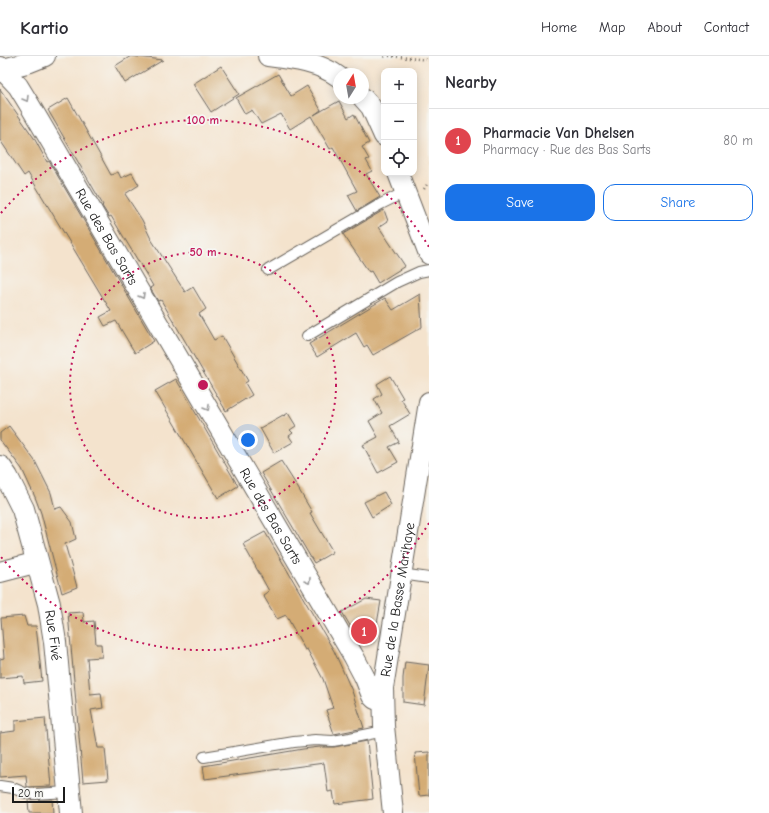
<!DOCTYPE html>
<meta charset="utf-8">
<style>
body{margin:0;font-family:"Comic Neue",sans-serif;background:#f7f7f7;color:#2b2b33}
.controls{position:absolute;right:12px;top:12px;display:grid;overflow:hidden;border-radius:8px;box-shadow:0 2px 10px #0003}
.controls button{width:36px;height:36px;display:grid;place-items:center;padding:0;border:0;border-bottom:1px solid #e1e1e2;background:#fff;color:#2b2b33;font:20px sans-serif}
.compass{position:absolute;left:333px;top:12px;width:36px;height:36px;border-radius:50%;background:#fff;box-shadow:0 2px 10px #0003;rotate:11deg}
.scale{position:absolute;left:12px;bottom:10px;width:53px;box-sizing:border-box;padding-left:4px;border:2px solid #1c1c1c;border-top:0;font-size:11px;line-height:14px;white-space:nowrap;color:#1c1c1c;-webkit-text-stroke:3px #f6f6f2;paint-order:stroke}
.you{position:absolute;left:248px;top:384px;width:14px;height:14px;margin:-10px;border:3px solid #fff;border-radius:50%;background:#1a73e8;box-shadow:0 0 0 6px #1a73e833}
.badge{display:grid;place-items:center;width:26px;height:26px;border-radius:50%;background:#1a73e8;color:#fff;font-size:13px;font-weight:700}
.pin{position:absolute;translate:-50% -50%;border:2px solid #fff;box-shadow:0 1px 4px #0006}
.list{margin:0;padding:0;list-style:none}
h2{display:flex;justify-content:space-between;align-items:center;height:52px;margin:0;padding:0 16px;font-size:17px}
h2 small{font-size:13px;font-weight:400;color:#7c7c81}
.list li{display:grid;grid-template-columns:26px 1fr auto;gap:12px;align-items:center;box-sizing:border-box;height:64px;padding:0 16px;border-top:1px solid #e1e1e2}
.list b{display:block;font-size:15px;white-space:nowrap}
.list p{margin:0;font-size:13px;white-space:nowrap;color:#7c7c81}
.list em{font-size:13px;font-style:normal;color:#7c7c81}
.actions{display:flex;gap:8px;padding:12px 16px}
.actions a{flex:1;padding:9px 0;border:1px solid #1a73e8;border-radius:12px;text-align:center;font-size:14px;color:#1a73e8}
.actions .main{background:#1a73e8;color:#fff}
.icon{flex:none;width:22px;height:22px;fill:none;stroke:currentColor;stroke-width:2;stroke-linecap:round;stroke-linejoin:round}
.map{position:relative;flex:none;width:429px;height:757px;overflow:hidden}
header{display:flex;align-items:center;gap:24px;box-sizing:border-box;height:56px;padding:0 20px;background:#fff;border-bottom:1px solid #e1e1e2}
header strong{font-size:19px}
nav{display:flex;gap:22px;margin-inline-start:auto;font-size:14px}
main{display:flex}
aside{flex:1;background:#fff}
.map>svg:first-child{display:block}
.building{fill:#d4ac75}
.lines{fill:none;stroke-linecap:round;stroke-linejoin:round}
.service-casing{stroke:#68625a;stroke-width:12}
.minor-casing{stroke:#68625a;stroke-width:22}
.tertiary-casing{stroke:#68625a;stroke-width:24}
.path{stroke:#68625a;stroke-width:2.5;stroke-dasharray:1 3;stroke-linecap:butt}
.service{stroke:#fff;stroke-width:10}
.minor{stroke:#fff;stroke-width:20}
.tertiary{stroke:#fff;stroke-width:22}
.oneway{stroke:#999}
.ring{fill:none;stroke:#c2185b;stroke-width:2;stroke-dasharray:2 4}
.labels{text-anchor:middle;dominant-baseline:central;stroke-width:3.5;stroke-linejoin:round;paint-order:stroke}
.street-label{font-size:14px;fill:#1c1c1c;stroke:#f6f6f2}
.centre{fill:#c2185b;stroke:#f6f6f2;stroke-width:2}
.ring-label{font-size:12px;text-anchor:middle;font-weight:bold;fill:#c2185b;stroke:#f6f6f2;stroke-width:3.5;stroke-linejoin:round;paint-order:stroke}
</style>
<header>
<strong>Kartio</strong>
<nav><a>Home</a><a>Map</a><a>About</a><a>Contact</a></nav>
</header>
<main>
<div class="map">
<svg width="429" height="757" viewBox="0 0 429 757">
<rect width="100%" height="100%" fill="#f6f6f2"/>
<filter id="ink" filterUnits="userSpaceOnUse"><feTurbulence type="fractalNoise" baseFrequency=".025" numOctaves="2"/><feDisplacementMap in="SourceGraphic" scale="8" xChannelSelector="R" yChannelSelector="G"/><feConvolveMatrix kernelMatrix="1 2 1 2 8 2 1 2 1" color-interpolation-filters="sRGB"/></filter>
<filter id="wash" filterUnits="userSpaceOnUse"><feTurbulence type="fractalNoise" baseFrequency=".012" numOctaves="4" result="noise"/><feDisplacementMap in="SourceGraphic" scale="16" xChannelSelector="R" yChannelSelector="G"/><feGaussianBlur stdDeviation="0.9" result="paint"/><feColorMatrix in="noise" values="0 0 0 0 0 0 0 0 0 0 0 0 0 0 0 0 0 1.4 0 .05"/><feComposite in="paint" operator="in"/></filter>
<g filter="url(#wash)">
<rect width="100%" height="100%" fill="#f4e3cd"/>
<g id="blocks">
<g class="building">
<polygon points="131,0 163,4 125,27 115,10"/>
<polygon points="221,10 239,38 211,56 193,28"/>
<polygon points="278,18 291,40 307,30 321,54 314,59 339,45 348,62 354,58 369,87 362,91 369,103 366,104 372,115 366,118 380,141 357,155 348,139 357,135 333,91 330,93 311,60 290,73 281,58 261,68 252,54 245,58 236,42"/>
<polygon points="0,33 34,82 47,106 49,105 52,110 154,285 135,297 116,265 105,270 100,261 111,255 28,117 24,120 0,84"/>
<polygon points="68,42 111,119 118,116 121,122 132,117 139,129 125,138 142,164 151,183 185,236 193,231 206,253 199,258 214,284 222,280 248,325 245,327 252,339 226,355 161,244 158,245 150,232 153,230 146,218 111,160 109,161 102,150 103,149 48,54"/>
<polygon points="384,154 388,165 379,171 405,210 378,227 371,215 369,216 343,178"/>
<polygon points="420,238 422,271 373,299 367,289 364,291 356,277 317,301 309,288 385,242 393,254"/>
<polygon points="390,320 403,342 401,343 410,358 390,370 399,386 389,391 398,406 378,417 363,389 378,381 369,365 382,357 374,343 382,338 377,328"/>
<polygon points="176,323 238,430 218,442 155,335"/>
<polygon points="288,357 296,370 290,374 293,377 289,380 293,386 274,397 260,372 283,359 284,360"/>
<polygon points="9,370 35,405 51,437 55,453 61,451 72,466 76,483 65,488 77,531 62,537 41,457 35,441 22,413 0,384 0,377"/>
<polygon points="281,405 295,427 312,456 310,457 333,496 314,507 261,417"/>
<polygon points="384,436 391,449 372,461 364,446"/>
<polygon points="265,476 334,595 352,635 364,672 334,678 326,654 333,652 323,623 307,593 305,594 286,559 277,563 263,539 269,535 243,488"/>
<polygon points="366,543 381,545 374,585 361,588 342,556"/>
<polygon points="83,556 84,566 94,565 96,588 101,588 102,601 87,602 90,638 101,637 103,652 91,654 98,692 105,692 108,724 83,726 68,557"/>
<polygon points="24,560 27,570 36,570 42,625 24,627 23,620 0,622 0,603 4,602 1,562"/>
<polygon points="405,606 429,609 424,649 403,646 403,622"/>
<polygon points="45,662 51,730 27,731 26,719 0,721 0,677 15,675 15,665"/>
<polygon points="367,685 373,743 335,748 333,735 328,736 324,707 205,723 203,710 303,693 320,691 334,691"/>
<polygon points="429,696 429,739 419,740 415,697"/>
<polygon points="52,743 53,757 29,757 28,744"/>
</g>
</g>
</g>
<g filter="url(#ink)">
<use href="#blocks" fill-opacity="0" stroke="#68625a" stroke-width="1"/>
<g class="lines">
<defs>
<g id="service">
<polyline points="268,214 381,148 405,136"/>
<polyline points="307,280 397,226 419,216 429,214"/>
<polyline points="401,518 429,522"/>
<polyline points="204,701 294,686 315,684 333,685 350,682 384,675"/>
<polyline points="0,730 13,732 25,737 35,738 68,736"/>
</g>
<g id="minor">
<path d="M268,0C292,3 319,6 339,21"/>
<path id="s1" d="M0,11L18,30L29,48L354,601L365,622L372,640L375,643L383,646"/>
<polyline points="0,14 30,6 45,0"/>
<polyline points="363,42 371,51 384,80"/>
<polyline points="398,117 429,198"/>
<polyline points="0,516 38,506"/>
<path id="s2" d="M393,757L384,670L383,632L429,346"/>
</g>
<g id="tertiary">
<path id="s3" d="M0,411L7,421L23,453L49,548L55,586L71,757"/>
</g>
</defs>
<use href="#service" class="service-casing"/>
<use href="#minor" class="minor-casing"/>
<use href="#tertiary" class="tertiary-casing"/>
<g class="path">
<polyline points="389,0 429,4"/>
<polyline points="384,1 385,0"/>
<polyline points="424,133 428,127"/>
</g>
<use href="#service" class="service"/>
<use href="#minor" class="minor"/>
<use href="#tertiary" class="tertiary"/>
</g>
<defs><path id="oneway-chevron" d="M-2-3.5L2.5 0L-2 3.5" fill="none" stroke-width="1.6" stroke-linecap="round" stroke-linejoin="round"/></defs>
<g class="oneway">
<use href="#oneway-chevron" transform="translate(26 43) rotate(59)"/>
<use href="#oneway-chevron" transform="translate(142 240) rotate(60)"/>
<use href="#oneway-chevron" transform="translate(207 352) rotate(60)"/>
<use href="#oneway-chevron" transform="translate(308 525) rotate(60)"/>
</g>
</g>
<g class="ring">
<circle cx="203" cy="329" r="133"/>
<path d="M429 467A265 265 0 0 1 1 501M1 157A265 265 0 0 1 429 191"/>
</g>
<g class="labels">
<g class="street-label">
<text stroke="none"><textPath href="#s1" startOffset="201">Rue des Bas Sarts</textPath></text>
<text stroke="none"><textPath href="#s1" startOffset="525">Rue des Bas Sarts</textPath></text>
<text stroke="none"><textPath href="#s2" startOffset="215">Rue de la Basse Marihaye</textPath></text>
<text stroke="none"><textPath href="#s3" startOffset="178">Rue Fivé</textPath></text>
</g>
</g>
<circle cx="203" cy="329" r="6" class="centre"/>
<g class="ring-label">
<text x="203" y="68">100 m</text>
<text x="203" y="200">50 m</text>
</g>
</svg>
<div class="controls">
<button>+</button>
<button>−</button>
<button><svg class="icon" aria-label="locate" viewBox="0 0 24 24"><circle cx="12" cy="12" r="6"/><path d="M12 2v4M12 18v4M2 12h4M18 12h4"/></svg></button>
</div>
<svg class="compass" viewBox="-18 -18 36 36"><path d="M0-13l5 13h-10z" fill="#e53935"/><path d="M0 13l5-13h-10z" fill="#7c7c81"/></svg>
<div class="scale">20 m</div>
<div class="you"></div>
<div class="pin badge" style="left:364px;top:575px;background:#e0444e">1</div>
</div>
<aside>
<h2>Nearby<small></small></h2>
<ul class="list">
<li><span class="badge" style="background:#e0444e">1</span><div><b>Pharmacie Van Dhelsen</b><p>Pharmacy · Rue des Bas Sarts</p></div><em>80 m</em></li>
</ul>
<div class="actions"><a class="main">Save</a><a>Share</a></div>
</aside>
</main>
